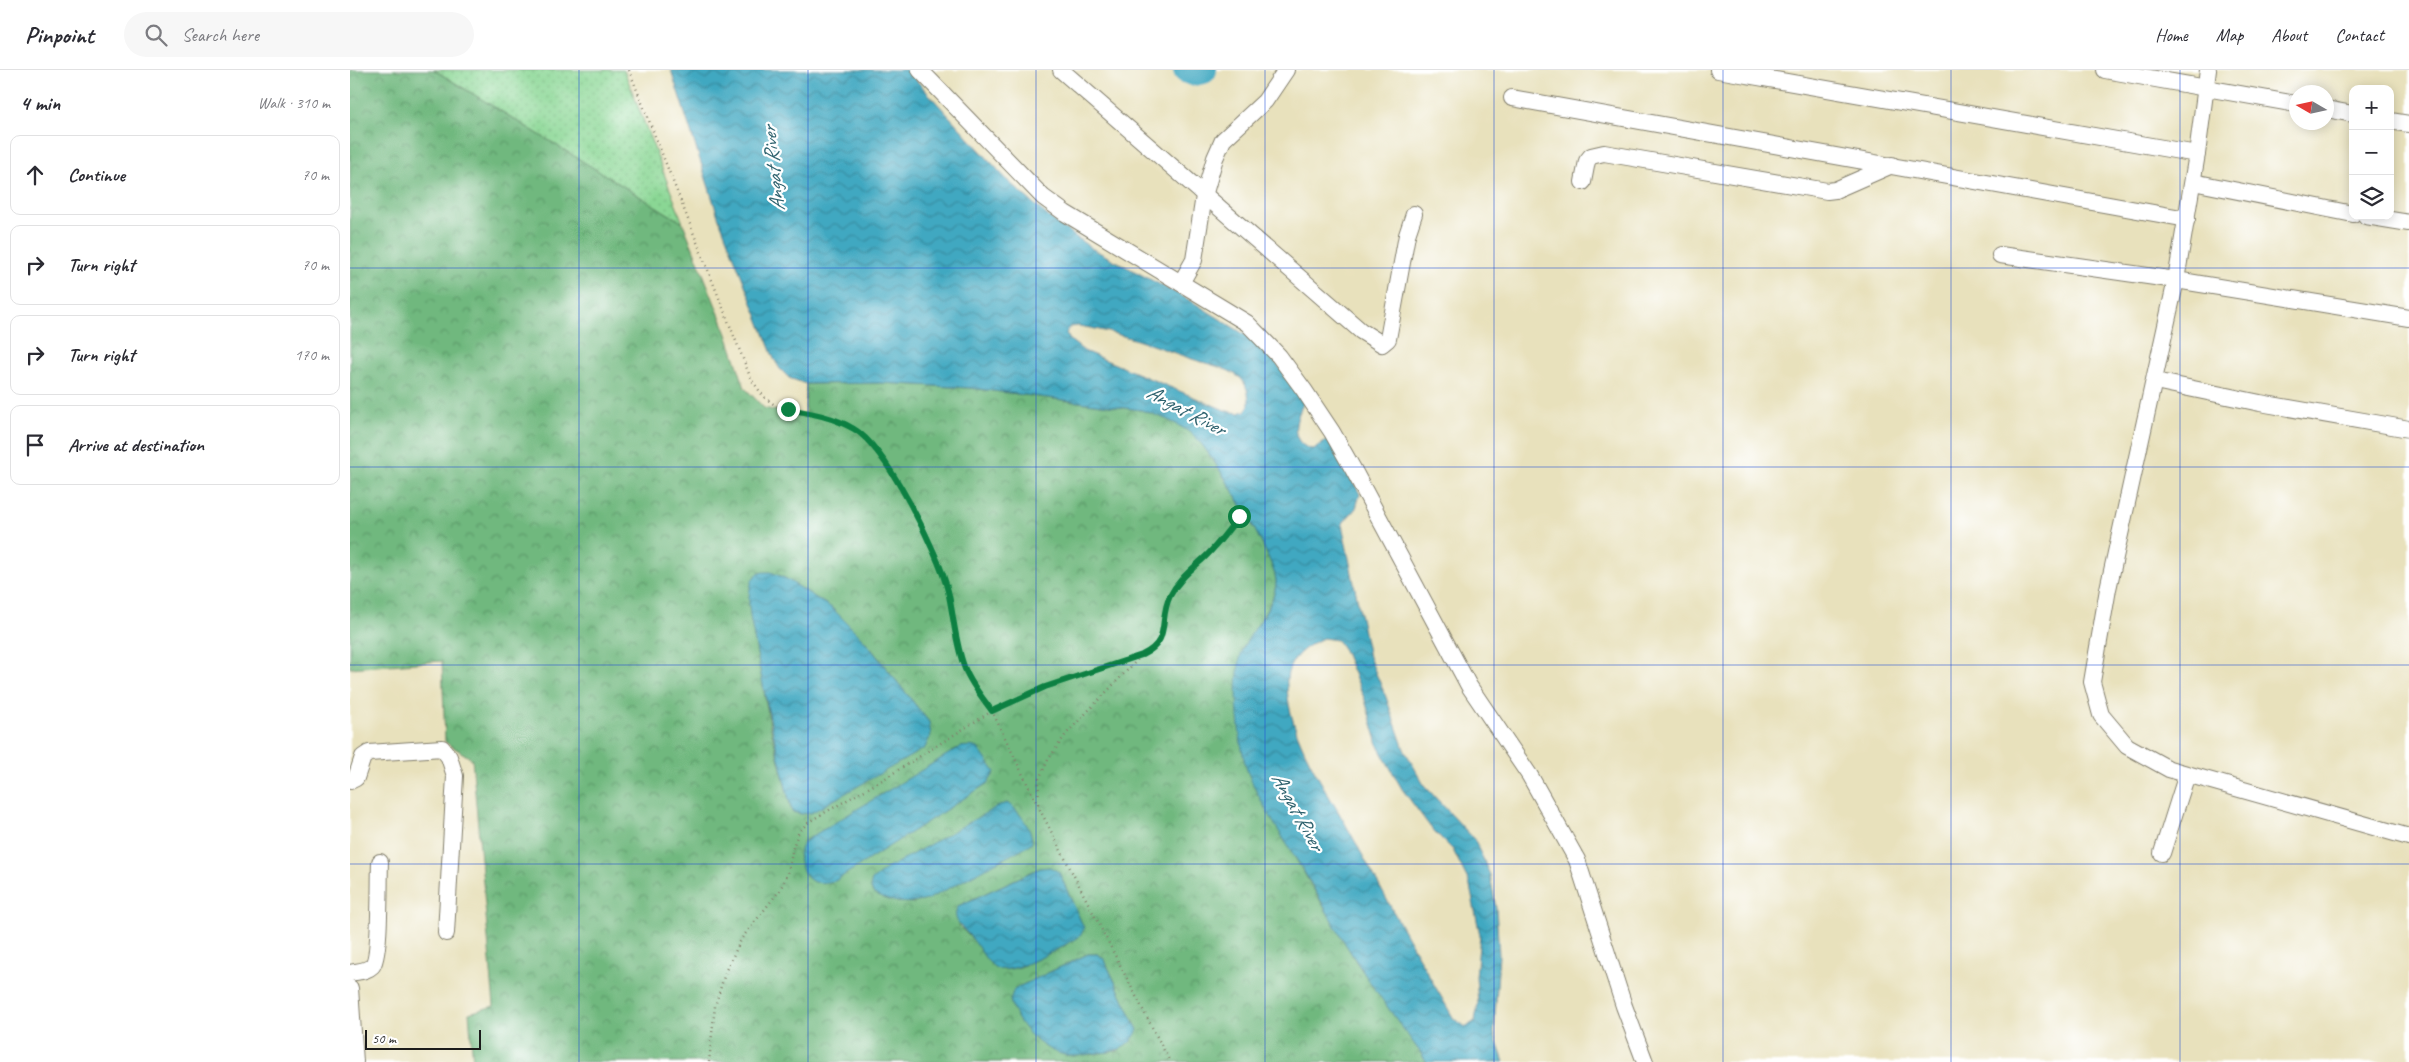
<!DOCTYPE html>
<meta charset="utf-8">
<style>
body{margin:0;font-family:Caveat,sans-serif;background:#f7f7f7;color:#2b2b33}
.controls{position:absolute;right:15px;top:15px;display:grid;overflow:hidden;border-radius:10px;box-shadow:0 2px 12px #0003}
.controls button{width:45px;height:45px;display:grid;place-items:center;padding:0;border:0;border-bottom:1px solid #e1e1e2;background:#fff;color:#2b2b33;font:25px sans-serif}
.compass{position:absolute;left:1939px;top:15px;width:45px;height:45px;border-radius:50%;background:#fff;box-shadow:0 2px 12px #0003;rotate:279deg}
.scale{position:absolute;left:15px;bottom:12px;width:116px;box-sizing:border-box;padding-left:5px;border:2px solid #1c1c1c;border-top:0;font-size:14px;line-height:18px;white-space:nowrap;color:#1c1c1c;-webkit-text-stroke:4px #fff;paint-order:stroke}
.stop{position:absolute;width:15px;height:15px;margin:-11px;border:4px solid #0b8043;border-radius:50%;background:#fff}
.stop.end{background:#0b8043;border-color:#fff;box-shadow:0 1px 5px #0008}
.list{margin:0;padding:0;list-style:none}
h2{display:flex;justify-content:space-between;align-items:center;height:65px;margin:0;padding:0 20px;font-size:21px}
h2 small{font-size:16px;font-weight:400;color:#7c7c81}
.list li{display:grid;grid-template-columns:32px 1fr auto;gap:15px;align-items:center;box-sizing:border-box;height:80px;margin:0 10px 10px;padding:0 10px;border:1px solid #e1e1e2;border-radius:10px}
.list b{display:block;font-size:19px;white-space:nowrap}
.list em{font-size:16px;font-style:normal;color:#7c7c81}
.icon{flex:none;width:28px;height:28px;fill:none;stroke:currentColor;stroke-width:2;stroke-linecap:round;stroke-linejoin:round}
.map{position:relative;flex:none;width:2059px;height:992px;overflow:hidden}
header{display:flex;align-items:center;gap:30px;box-sizing:border-box;height:70px;padding:0 25px;background:#fff;border-bottom:1px solid #e1e1e2}
header strong{font-size:24px}
nav{display:flex;gap:28px;margin-inline-start:auto;font-size:18px}
.search{width:350px;height:45px;background:#f7f7f7;display:flex;align-items:center;gap:12px;box-sizing:border-box;padding:0 18px;border-radius:28px;color:#7c7c81;font-size:19px}
main{display:flex}
aside{flex:1;background:#fff}
.map>svg:first-child{display:block}
.grass{fill:url(#grass-dots);stroke:#537a58}
.forest{fill:url(#forest-crowns);stroke:#466a4d;fill-rule:evenodd}
.water{fill:url(#water-waves);stroke:#2e626e;fill-rule:evenodd}
.lines{fill:none;stroke-linecap:round;stroke-linejoin:round}
.river{stroke:#41a8c1;stroke-width:28}
.minor-casing{stroke:#827e6c;stroke-width:18}
.path{stroke:#827e6c;stroke-width:2.5;stroke-dasharray:1 4;stroke-linecap:butt}
.minor{stroke:#fff;stroke-width:16}
.route{stroke:#0b8043;stroke-width:6}
.grid{fill:none;stroke:#1d4ed8;stroke-width:1;stroke-opacity:0.55}
.labels{text-anchor:middle;dominant-baseline:central;stroke-width:4.5;stroke-linejoin:round;paint-order:stroke}
.water-label{font-size:21px;font-style:italic;fill:#2e626e;stroke:#fff}
</style>
<header>
<strong>Pinpoint</strong>
<div class="search"><svg class="icon" aria-label="search" viewBox="0 0 24 24"><circle cx="10" cy="10" r="6"/><path d="M15 15l6 6"/></svg>Search here</div>
<nav><a>Home</a><a>Map</a><a>About</a><a>Contact</a></nav>
</header>
<main>
<aside>
<h2>4 min<small>Walk · 310 m</small></h2>
<ul class="list">
<li><svg class="icon" aria-label="ahead" viewBox="0 0 24 24"><path d="M12 20V5M6 11l6-6 6 6"/></svg><div><b>Continue</b></div><em>70 m</em></li>
<li><svg class="icon" aria-label="right" viewBox="0 0 24 24"><path d="M7 20v-9h11M14 6l5 5-5 5"/></svg><div><b>Turn right</b></div><em>70 m</em></li>
<li><svg class="icon" aria-label="right" viewBox="0 0 24 24"><path d="M7 20v-9h11M14 6l5 5-5 5"/></svg><div><b>Turn right</b></div><em>170 m</em></li>
<li><svg class="icon" aria-label="arrive" viewBox="0 0 24 24"><path d="M6 21V4h12l-3 4 3 4H6"/></svg><div><b>Arrive at destination</b></div></li>
</ul>
</aside>
<div class="map">
<svg width="2059" height="992" viewBox="0 0 2059 992">
<defs>
<pattern id="grass-dots" width="8" height="8" patternUnits="userSpaceOnUse" patternTransform="scale(1.25)"><rect width="8" height="8" fill="#8ad794"/><path d="M2 2h.1M6 6h.1" fill="none" stroke="#76b87f" stroke-width="1.8" stroke-linecap="round"/></pattern>
<pattern id="forest-crowns" width="20" height="18" patternUnits="userSpaceOnUse" patternTransform="scale(1.25)"><rect width="20" height="18" fill="#6fb87e"/><path d="M2 6a3 3 0 1 1 6 0M12 15a3 3 0 1 1 6 0" fill="none" stroke="#5a9566"/></pattern>
<pattern id="water-waves" width="16" height="10" patternUnits="userSpaceOnUse" patternTransform="scale(1.25)"><rect width="16" height="10" fill="#41a8c1"/><path d="M0 5q4-4 8 0t8 0" fill="none" stroke="#36889c"/></pattern>
</defs>
<rect width="100%" height="100%" fill="#fff"/>
<filter id="ink" filterUnits="userSpaceOnUse"><feTurbulence type="fractalNoise" baseFrequency=".02" numOctaves="2"/><feDisplacementMap in="SourceGraphic" scale="10" xChannelSelector="R" yChannelSelector="G"/><feConvolveMatrix kernelMatrix="1 2 1 2 8 2 1 2 1" color-interpolation-filters="sRGB"/></filter>
<filter id="wash" filterUnits="userSpaceOnUse"><feTurbulence type="fractalNoise" baseFrequency=".0096" numOctaves="4" result="noise"/><feDisplacementMap in="SourceGraphic" scale="20" xChannelSelector="R" yChannelSelector="G"/><feGaussianBlur stdDeviation="1.12" result="paint"/><feColorMatrix in="noise" values="0 0 0 0 0 0 0 0 0 0 0 0 0 0 0 0 0 1.4 0 .05"/><feComposite in="paint" operator="in"/></filter>
<g filter="url(#wash)">
<rect width="100%" height="100%" fill="#e8e1bc"/>
<polygon class="grass" points="84,0 274,0 333,153"/>
<path class="forest" d="M0,0H84L333,153L377,264L395,318L414,338L455,347L456,314L531,313L620,318L791,340C809,346 833,353 846,367C863,386 928,490 926,513C925,527 917,539 910,551L926,755L1007,893L1077,992H123L119,943L144,936L122,689L95,672L92,591L0,598ZM482,538L514,570L579,652L442,742L420,655L401,547ZM650,735L565,833L547,832L524,824L520,817ZM700,797L716,875L670,897L654,900L637,889L628,875L609,856L608,836L690,798ZM738,884H748L754,889L788,960L768,981L722,986L664,919Z"/>
<g class="water">
<path d="M321,0H557L659,112L699,147L741,178L843,232L913,276L955,330C949,342 939,363 952,374C955,377 959,379 963,379C968,378 975,371 979,368L1010,424L1006,438L992,454L1019,587L1036,627L1054,679L1074,715L1125,770L1140,805L1146,838L1149,885L1144,963L1154,992H1077C1054,959 1029,927 1008,894C988,864 972,831 953,800C934,769 912,737 898,703C888,677 881,598 895,574C906,555 925,535 926,512C927,491 861,379 843,365C828,353 810,346 791,340L620,318L531,313L456,314L439,308L430,299L424,289L368,146ZM729,256C768,262 805,276 842,289C857,294 876,297 889,307C897,313 899,325 899,335L895,341L888,343L877,341L734,281L720,270L716,263L720,257ZM973,568L987,570L994,580L1015,630L1029,678L1052,719L1081,758L1103,780L1119,812L1130,865L1126,907L1128,933L1125,951L1116,957L1104,949C1068,888 1035,826 1001,764C976,718 939,669 937,616C935,591 954,577 973,568Z"/>
<path d="M413,502H421L435,508L482,538L514,570L579,652L581,665L575,678L461,743L451,744L442,742C428,687 416,634 406,578C403,559 395,534 401,514C402,507 407,504 413,502Z"/>
<path d="M620,676L628,678L645,702L638,713L485,811C478,812 469,814 462,811C453,806 447,789 450,780C451,776 454,773 456,770L610,677Z"/>
<path d="M657,733C669,740 682,759 682,772L677,776L577,830C559,835 541,833 524,824L520,817L522,810L536,799L650,735Z"/>
<path d="M700,797L709,802L734,858L731,865C716,875 662,907 646,898C635,892 628,874 619,865C611,856 601,849 608,836L690,798Z"/>
<path d="M738,884H748L754,889L788,960C779,979 766,982 747,983C739,984 731,986 724,986C695,986 666,956 660,930L664,919Z"/>
</g>
<g class="lines">
<polyline class="river" points="837,0 843,2 853,0"/>
</g>
</g>
<g filter="url(#ink)">
<g class="lines">
<defs>
<g id="minor">
<polyline points="570,0 693,127 715,143 897,253 929,286 954,320 982,362 1003,399 1119,616 1180,706 1227,790 1274,936 1295,992"/>
<polyline points="711,0 1011,261 1032,274 1038,269 1057,165 1064,144"/>
<polyline points="1368,0 1847,84"/>
<polyline points="1755,0 1946,34"/>
<polyline points="1858,0 1847,84 1826,210 1758,519 1742,612 1751,645 1777,676 1819,699 2059,767"/>
<polyline points="1162,28 1837,149"/>
<polyline points="1976,39 2003,44"/>
<polyline points="2040,51 2059,54"/>
<polyline points="1233,112 1237,91 1241,86 1254,83 1477,121 1485,120 1542,95"/>
<polyline points="1843,112 2003,144"/>
<polyline points="2016,146 2059,153"/>
<polyline points="1650,185 1826,210 2059,248"/>
<polyline points="831,213 844,190 854,126 865,88 873,70 915,31 936,0"/>
<polyline points="1805,311 1910,333 2059,359"/>
<polyline points="0,711 6,708 13,687 19,683 92,678 99,687 105,706 96,863"/>
<polyline points="1812,783 1837,704"/>
<path d="M0,903C8,901 16,902 22,896C31,887 29,809 30,792"/>
<polyline points="0,918 5,992"/>
</g>
</defs>
<use href="#minor" class="minor-casing"/>
<g class="path">
<polyline points="279,0 401,309 414,327 426,336 482,348 505,359 523,378 560,432 584,481 598,520 609,579 615,599 624,616 642,641 688,736 820,992"/>
<polyline points="688,734 689,709 698,690 716,664 790,587"/>
<path d="M359,992L365,936L376,900L392,868L430,820L438,803L443,777L449,761L460,751L529,712L642,641L695,617L792,585C822,571 808,550 820,526C828,510 841,500 854,488C867,476 878,461 889,446"/>
</g>
<use href="#minor" class="minor"/>
</g>
</g>
<g class="lines" filter="url(#ink)">
<path class="route" d="M438,339C461,343 484,347 504,359C536,377 589,484 598,521C604,547 605,574 615,599C621,614 632,627 642,641L695,617L792,585C822,571 808,550 820,526C828,510 841,500 854,488C867,476 878,461 889,446"/>
</g>
<path class="grid" d="M229,0V992M458,0V992M686,0V992M915,0V992M1144,0V992M1373,0V992M1601,0V992M1830,0V992M0,198H2059M0,397H2059M0,595H2059M0,794H2059"/>
<g class="labels">
<g class="water-label">
<text transform="translate(423 99) rotate(-96)">Angat River</text>
<text transform="translate(836 340) rotate(28)">Angat River</text>
<text transform="translate(948 741) rotate(61)">Angat River</text>
</g>
</g>
</svg>
<div class="controls">
<button>+</button>
<button>−</button>
<button><svg class="icon" aria-label="layers" viewBox="0 0 24 24"><path d="M12 4l9 5-9 5-9-5zM3 14l9 5 9-5"/></svg></button>
</div>
<svg class="compass" viewBox="-18 -18 36 36"><path d="M0-13l5 13h-10z" fill="#e53935"/><path d="M0 13l5-13h-10z" fill="#7c7c81"/></svg>
<div class="scale">50 m</div>
<div class="stop" style="left:889px;top:446px"></div>
<div class="stop end" style="left:438px;top:339px"></div>
</div>
</main>
